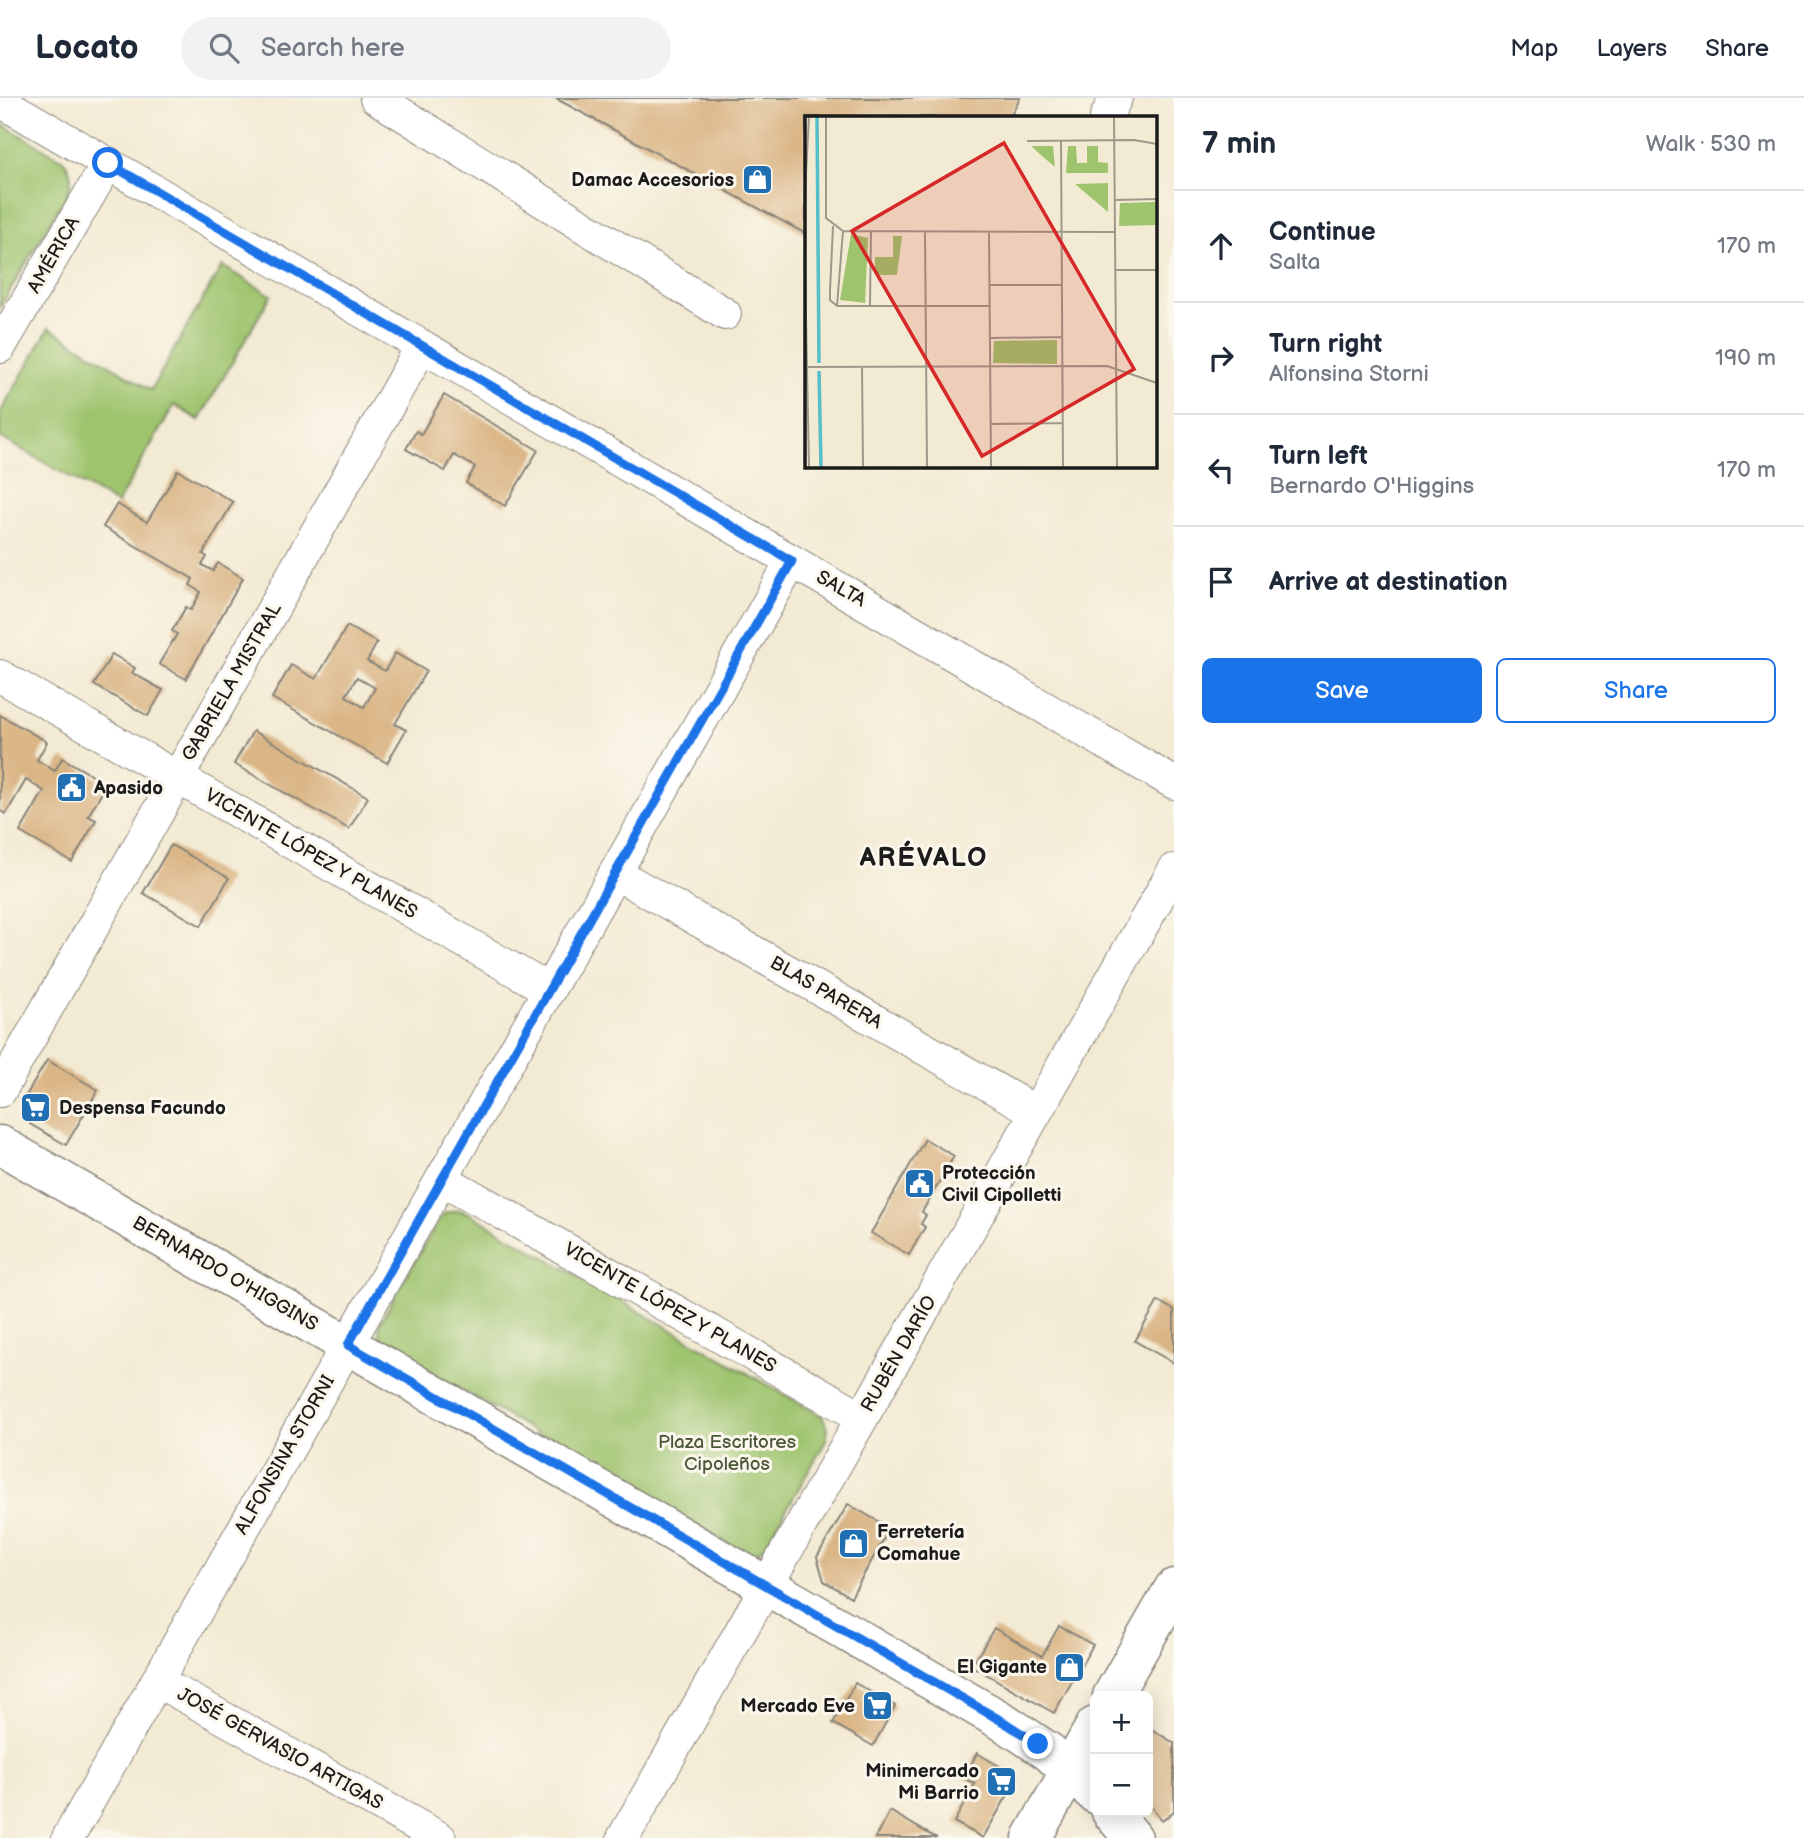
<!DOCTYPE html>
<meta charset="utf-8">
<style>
body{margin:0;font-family:"Balsamiq Sans",sans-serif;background:#f2f2f3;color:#1f2937}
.controls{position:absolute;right:21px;bottom:21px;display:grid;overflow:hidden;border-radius:10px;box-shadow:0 4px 18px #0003}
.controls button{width:63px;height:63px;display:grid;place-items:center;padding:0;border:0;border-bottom:2px solid #e0e1e3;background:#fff;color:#1f2937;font:35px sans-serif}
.stop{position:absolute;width:21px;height:21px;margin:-16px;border:5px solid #1a73e8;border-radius:50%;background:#fff}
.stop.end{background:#1a73e8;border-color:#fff;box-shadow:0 2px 7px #0008}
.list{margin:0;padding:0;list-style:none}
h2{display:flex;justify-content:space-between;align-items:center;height:91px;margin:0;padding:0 28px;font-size:30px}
h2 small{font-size:23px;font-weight:400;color:#747a83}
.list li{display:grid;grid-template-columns:46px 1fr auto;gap:21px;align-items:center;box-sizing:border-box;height:112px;padding:0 28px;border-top:2px solid #e0e1e3}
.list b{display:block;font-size:26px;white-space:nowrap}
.list p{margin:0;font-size:23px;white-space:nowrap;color:#747a83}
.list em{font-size:23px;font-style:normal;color:#747a83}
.actions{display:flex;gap:14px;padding:21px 28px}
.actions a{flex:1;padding:16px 0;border:2px solid #1a73e8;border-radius:10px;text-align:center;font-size:24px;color:#1a73e8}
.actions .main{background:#1a73e8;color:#fff}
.icon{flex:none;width:38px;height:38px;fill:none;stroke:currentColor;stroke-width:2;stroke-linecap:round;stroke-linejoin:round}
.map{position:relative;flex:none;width:1174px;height:1740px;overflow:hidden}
header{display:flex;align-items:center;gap:42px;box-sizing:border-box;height:98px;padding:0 35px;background:#fff;border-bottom:2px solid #e0e1e3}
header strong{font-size:33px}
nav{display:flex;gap:38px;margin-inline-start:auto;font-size:24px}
.search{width:490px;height:63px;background:#f2f2f3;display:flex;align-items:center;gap:18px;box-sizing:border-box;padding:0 24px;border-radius:38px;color:#747a83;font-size:26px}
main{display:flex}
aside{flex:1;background:#fff}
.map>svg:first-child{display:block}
.green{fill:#9fc46e;stroke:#5e7045;stroke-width:2}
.building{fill:#dab585;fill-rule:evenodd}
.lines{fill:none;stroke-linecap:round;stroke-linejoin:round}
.minor-casing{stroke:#888378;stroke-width:34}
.major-casing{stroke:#888378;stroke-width:41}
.minor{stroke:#fff;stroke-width:32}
.major{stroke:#fff;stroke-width:38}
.route{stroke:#1a73e8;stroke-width:9}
.labels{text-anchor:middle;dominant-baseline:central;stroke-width:6;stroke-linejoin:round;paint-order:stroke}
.poi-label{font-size:19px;font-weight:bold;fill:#1c1c1c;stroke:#fbf7ec;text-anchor:end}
.street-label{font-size:19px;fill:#1c1c1c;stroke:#fbf7ec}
.park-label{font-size:19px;fill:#4a5739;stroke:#fbf7ec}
.district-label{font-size:26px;font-weight:bold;letter-spacing:2px;fill:#1c1c1c;stroke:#fbf7ec}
.inset-river{fill:none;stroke:#52bfca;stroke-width:3.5}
.inset-road{fill:none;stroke:#9d988a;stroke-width:2}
.view{fill:#d62828;fill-opacity:0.15;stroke:#d62828;stroke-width:3.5}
.inset-edge{fill:none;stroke:#1c1c1c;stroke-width:3.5}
</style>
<header>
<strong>Locato</strong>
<div class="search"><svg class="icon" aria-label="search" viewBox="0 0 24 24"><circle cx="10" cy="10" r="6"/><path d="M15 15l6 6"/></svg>Search here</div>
<nav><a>Map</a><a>Layers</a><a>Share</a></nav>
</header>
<main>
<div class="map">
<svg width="1174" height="1740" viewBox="0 0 1174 1740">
<rect width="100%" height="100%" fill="#fbf7ec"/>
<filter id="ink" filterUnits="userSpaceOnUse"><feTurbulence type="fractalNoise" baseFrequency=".0143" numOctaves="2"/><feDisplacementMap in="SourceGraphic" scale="14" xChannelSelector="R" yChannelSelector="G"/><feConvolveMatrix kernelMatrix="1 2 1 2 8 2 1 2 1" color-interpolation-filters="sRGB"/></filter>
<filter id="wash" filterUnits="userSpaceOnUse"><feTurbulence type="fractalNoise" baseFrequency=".00686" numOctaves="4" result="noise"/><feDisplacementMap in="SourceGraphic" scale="28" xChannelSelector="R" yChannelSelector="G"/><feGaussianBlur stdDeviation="1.57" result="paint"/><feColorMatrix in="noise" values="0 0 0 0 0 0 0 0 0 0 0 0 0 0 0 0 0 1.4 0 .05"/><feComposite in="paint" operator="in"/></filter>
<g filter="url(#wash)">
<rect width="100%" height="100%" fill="#f3ead3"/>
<g class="green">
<path d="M0,25L63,62C72,72 73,84 67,96L0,209Z"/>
<polygon points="222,168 271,197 199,322 174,307 117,406 0,339 0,315 49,230 151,292"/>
<polygon points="458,1112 470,1116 822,1318 828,1330 826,1343 764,1450 753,1456 746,1456 384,1247 379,1236 380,1224 441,1118 446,1115"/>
</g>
<g id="blocks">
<g class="building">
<polygon points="555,0 1020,0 1010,19 806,19 806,136"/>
<polygon points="444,297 538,352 505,408 466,385 475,369 454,357 445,373 406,351 416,333 421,336"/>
<polygon points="178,372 233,404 203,456 207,459 202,467 213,473 218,465 243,480 186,581 159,566 177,536 172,533 186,509 191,512 201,494 190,487 193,481 103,429 117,406 147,424"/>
<path d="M347,528L377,545L367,563L385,573L395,555L426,573L395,626L406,632L387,665L272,600L291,567L316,581ZM357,579L375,590L364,609L346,598Z"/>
<polygon points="112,556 135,570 132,575 163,592 148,618 94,587"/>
<polygon points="0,617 47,644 37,662 55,673 62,660 107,686 88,718 96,722 72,764 20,734 44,693 26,682 6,716 0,713"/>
<polygon points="253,633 368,699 349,731 234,666"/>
<polygon points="171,747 229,780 201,828 143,795"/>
<polygon points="47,962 98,992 66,1047 30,1026 23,1003"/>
<polygon points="925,1041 954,1058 922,1114 926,1117 921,1126 925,1129 909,1157 871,1135"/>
<polygon points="1158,1203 1174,1212 1174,1265 1135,1243"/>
<polygon points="848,1406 890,1430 851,1499 824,1483 817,1459"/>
<polygon points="1059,1528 1093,1547 1054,1615 972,1568 994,1530 1042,1558"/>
<polygon points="855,1585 895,1608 873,1648 833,1625"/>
<polygon points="1148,1629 1174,1645 1174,1713 1162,1723 1148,1705"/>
<polygon points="977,1655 1018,1679 983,1740 954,1724 975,1686 964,1680"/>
<polygon points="890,1713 931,1737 937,1740 875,1740"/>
</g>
</g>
</g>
<g filter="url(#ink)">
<use href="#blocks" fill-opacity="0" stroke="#888378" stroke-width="2"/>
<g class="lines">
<defs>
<g id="minor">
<polyline points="376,0 725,216"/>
<polyline points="0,3 1174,685"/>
<polyline points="1106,19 1116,0"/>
<polyline points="0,249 108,65"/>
<polyline points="0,578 549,892"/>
<polyline points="615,775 1036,1014"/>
<polyline points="0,993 422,248"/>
<polyline points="442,1081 862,1319"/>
<polyline points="157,1583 440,1740"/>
<polyline points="68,1740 792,463"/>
<polyline points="623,1740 1174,772"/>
</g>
<g id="major">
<polyline points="0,1047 1007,1626 1049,1654 1095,1696"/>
<polyline points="1112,1598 1174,1490"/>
<polyline points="1111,1714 1133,1740"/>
<polyline points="1032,1740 1095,1628"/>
</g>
</defs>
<use href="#minor" class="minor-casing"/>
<use href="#major" class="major-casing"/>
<use href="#minor" class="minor"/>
<use href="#major" class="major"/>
</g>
</g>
<g class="lines" filter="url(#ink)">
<polyline class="route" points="108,65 792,463 348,1247 1007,1626 1038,1646"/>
</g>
<defs>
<symbol id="shop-square" viewBox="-11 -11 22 22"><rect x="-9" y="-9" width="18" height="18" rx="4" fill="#1f6fb2" stroke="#fbf7ec"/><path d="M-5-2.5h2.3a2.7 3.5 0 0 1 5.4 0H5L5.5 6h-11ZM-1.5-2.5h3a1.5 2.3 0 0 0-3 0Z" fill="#fff"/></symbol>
<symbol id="civic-square" viewBox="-11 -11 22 22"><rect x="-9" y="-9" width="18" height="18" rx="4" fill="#1f6fb2" stroke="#fbf7ec"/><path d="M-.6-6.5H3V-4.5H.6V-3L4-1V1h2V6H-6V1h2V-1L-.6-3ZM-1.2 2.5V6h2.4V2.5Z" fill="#fff"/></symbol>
<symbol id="supermarket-square" viewBox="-11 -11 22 22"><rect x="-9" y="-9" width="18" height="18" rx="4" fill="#1f6fb2" stroke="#fbf7ec"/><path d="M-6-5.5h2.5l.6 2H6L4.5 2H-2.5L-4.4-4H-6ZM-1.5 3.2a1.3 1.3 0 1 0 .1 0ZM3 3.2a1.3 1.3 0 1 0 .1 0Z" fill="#fff"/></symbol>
</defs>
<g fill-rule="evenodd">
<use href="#shop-square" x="740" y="64" width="35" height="35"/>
<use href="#civic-square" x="54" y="672" width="35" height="35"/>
<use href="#supermarket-square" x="18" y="992" width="35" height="35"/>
<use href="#civic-square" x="902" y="1068" width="35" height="35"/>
<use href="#shop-square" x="836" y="1428" width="35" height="35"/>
<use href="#shop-square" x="1052" y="1552" width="35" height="35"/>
<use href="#supermarket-square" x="860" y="1590" width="35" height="35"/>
<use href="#supermarket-square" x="984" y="1666" width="35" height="35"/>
</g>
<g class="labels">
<g class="poi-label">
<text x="734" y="82">Damac Accesorios</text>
<text x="94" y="690" text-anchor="start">Apasido</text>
<text x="59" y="1010" text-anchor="start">Despensa Facundo</text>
<text x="942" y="1075" text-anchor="start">Protección<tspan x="942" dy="22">Civil Cipolletti</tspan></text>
<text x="877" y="1434" text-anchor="start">Ferretería<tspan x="877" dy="22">Comahue</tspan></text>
<text x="1047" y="1569">El Gigante</text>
<text x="855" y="1608">Mercado Eve</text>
<text x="979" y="1673">Minimercado<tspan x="979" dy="22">Mi Barrio</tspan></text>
</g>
<g class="street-label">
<text transform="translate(54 157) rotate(-60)">AMÉRICA</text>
<text transform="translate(841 491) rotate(30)">SALTA</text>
<text transform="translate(232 584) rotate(-60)">GABRIELA MISTRAL</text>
<text transform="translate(311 756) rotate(30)">VICENTE LÓPEZ Y PLANES</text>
<text transform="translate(826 895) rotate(30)">BLAS PARERA</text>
<text transform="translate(225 1176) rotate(30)">BERNARDO O'HIGGINS</text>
<text transform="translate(670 1210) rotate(30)">VICENTE LÓPEZ Y PLANES</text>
<text transform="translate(899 1256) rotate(-60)">RUBÉN DARÍO</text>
<text transform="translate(285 1357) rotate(-60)">ALFONSINA STORNI</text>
<text transform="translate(280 1651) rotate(29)">JOSÉ GERVASIO ARTIGAS</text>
</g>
<g class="park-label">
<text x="727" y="1344">Plaza Escritores<tspan x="727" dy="22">Cipoleños</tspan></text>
</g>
<g class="district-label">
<text x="924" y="760">ARÉVALO</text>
</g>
</g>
<g transform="translate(805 18)">
<rect width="352" height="352" fill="#f3ead3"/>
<path d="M226,30H248L250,51L237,40ZM263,30H271L272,47H282V30H293V46L303,47V57H261ZM303,67V96L270,68ZM352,86V109L314,110L315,87ZM46,118L63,122L60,187L35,184ZM88,120H97L92,159H70V141H88ZM252,224V248L188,247L189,225Z" fill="#9fc46e"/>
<path class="inset-river" d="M12,0L14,247M14,255L16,351"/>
<path class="inset-road" d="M21,0V102L38,115L310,116M309,0L312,351M256,24L258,351M222,25L329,24L352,28M0,78L4,0M310,84L352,83M28,110L25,175V184L32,190M120,116L122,351M184,116L186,351M0,153L4,351M311,154H352M185,169H257M32,190H185M32,190L38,115M65,190L66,115M185,222L257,221M2,251L302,250L352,267M57,251L58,351M186,308L258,307"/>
<path class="view" d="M199,27L329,253L177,340L47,115Z"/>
<rect width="352" height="352" class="inset-edge"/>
</g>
</svg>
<div class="controls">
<button>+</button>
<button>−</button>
</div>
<div class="stop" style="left:108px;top:65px"></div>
<div class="stop end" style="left:1038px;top:1646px"></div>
</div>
<aside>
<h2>7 min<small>Walk · 530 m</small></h2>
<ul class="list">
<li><svg class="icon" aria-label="ahead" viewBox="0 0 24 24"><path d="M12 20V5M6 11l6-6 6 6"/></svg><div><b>Continue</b><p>Salta</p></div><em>170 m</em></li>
<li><svg class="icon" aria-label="right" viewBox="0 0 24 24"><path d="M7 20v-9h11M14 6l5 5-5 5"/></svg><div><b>Turn right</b><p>Alfonsina Storni</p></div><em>190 m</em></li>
<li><svg class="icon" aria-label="left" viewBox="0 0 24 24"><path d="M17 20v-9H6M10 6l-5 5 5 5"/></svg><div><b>Turn left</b><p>Bernardo O'Higgins</p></div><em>170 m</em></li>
<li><svg class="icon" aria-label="arrive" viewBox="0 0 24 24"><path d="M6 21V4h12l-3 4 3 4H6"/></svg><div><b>Arrive at destination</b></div></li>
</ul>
<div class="actions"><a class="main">Save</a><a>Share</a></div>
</aside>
</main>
